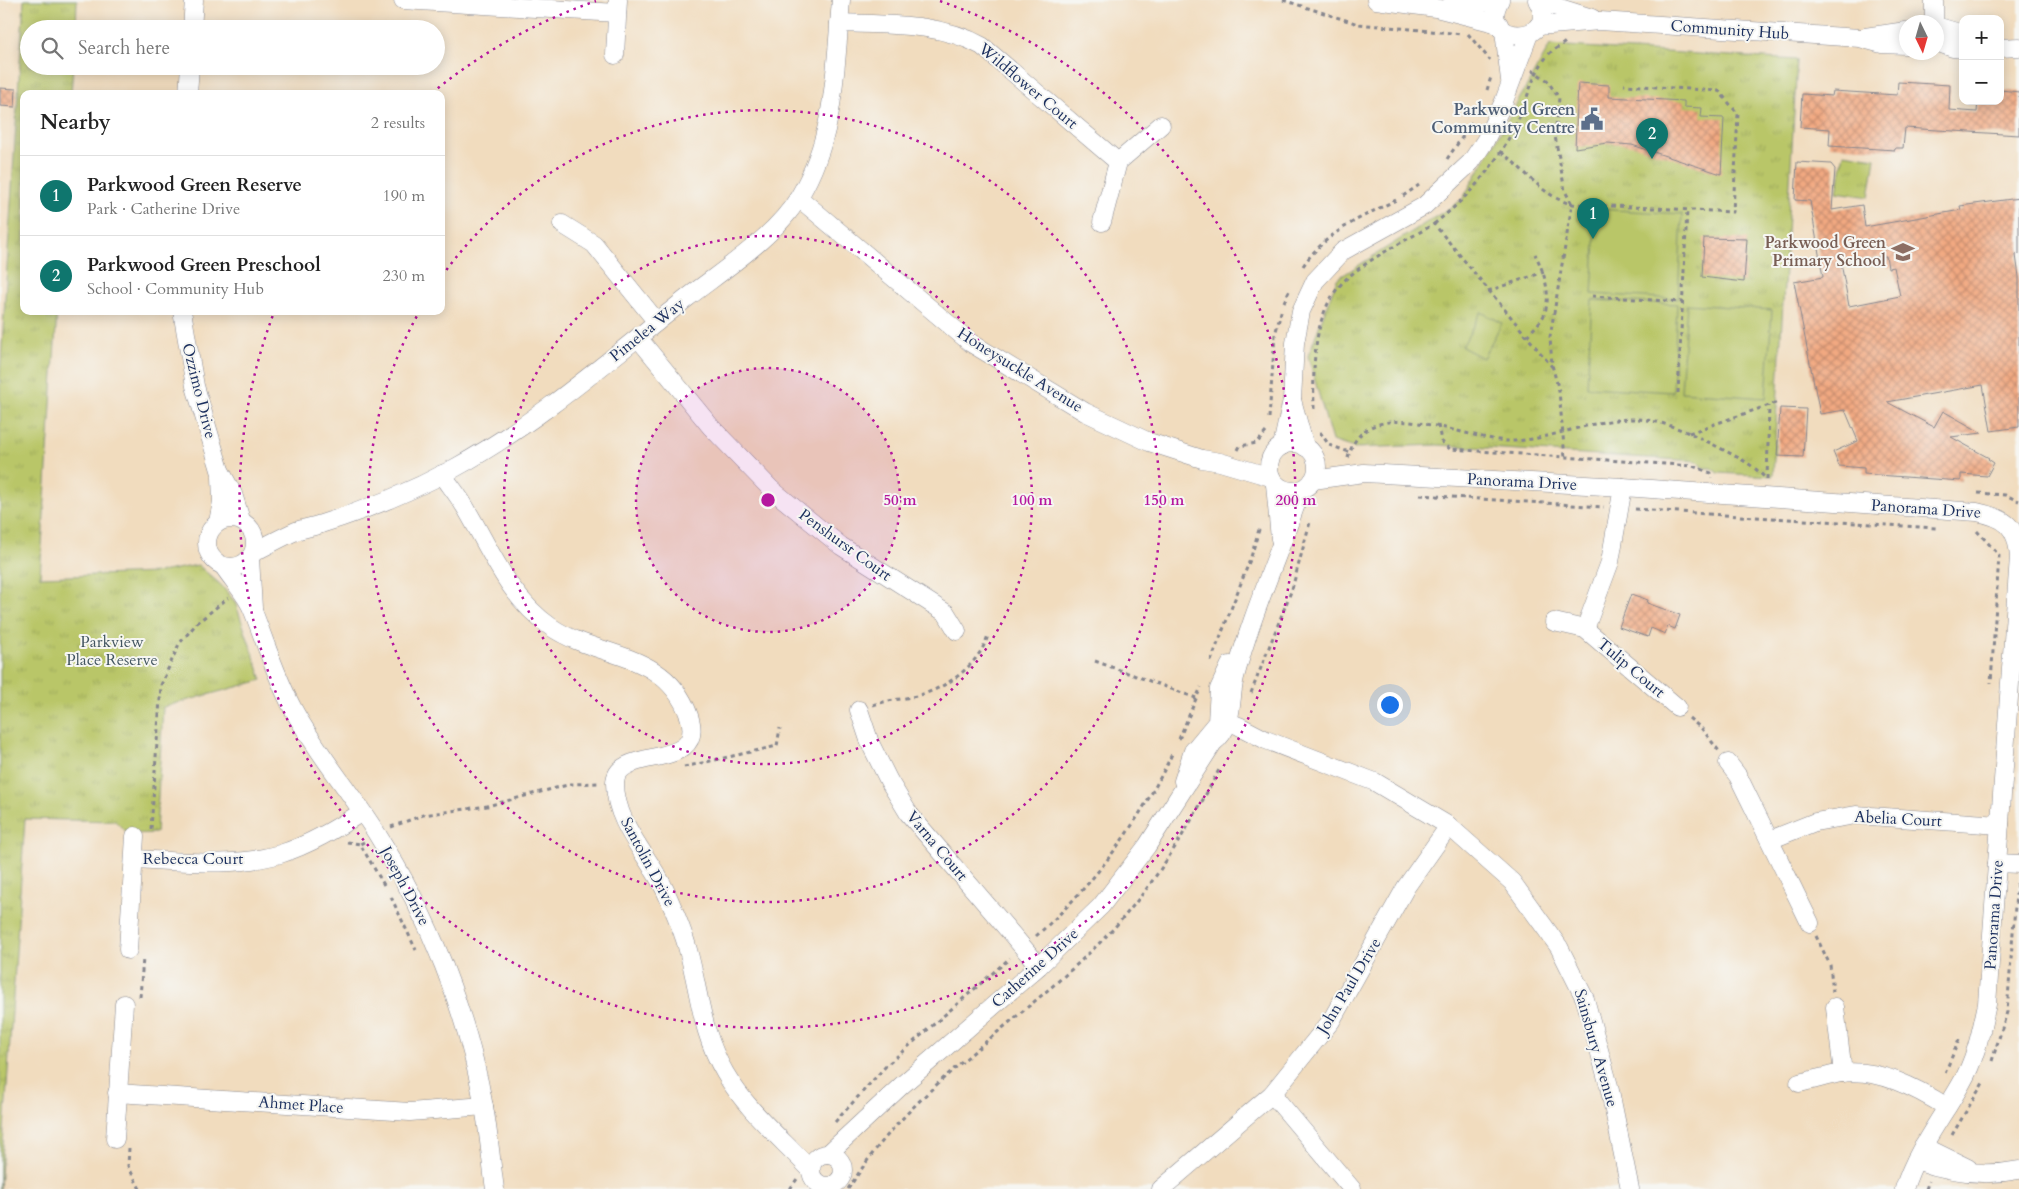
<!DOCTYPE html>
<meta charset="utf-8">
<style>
body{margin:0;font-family:Cardo,serif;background:#f6f6f6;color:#222}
.controls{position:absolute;right:15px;top:15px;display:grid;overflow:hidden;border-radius:10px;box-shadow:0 2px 12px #0003}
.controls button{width:45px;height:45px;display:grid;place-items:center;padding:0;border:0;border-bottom:1px solid #e0e0e0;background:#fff;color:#222;font:25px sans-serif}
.compass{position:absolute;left:1899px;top:15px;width:45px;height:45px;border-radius:50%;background:#fff;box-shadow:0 2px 12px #0003;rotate:175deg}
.you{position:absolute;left:1389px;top:704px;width:18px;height:18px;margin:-12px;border:4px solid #fff;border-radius:50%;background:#1a73e8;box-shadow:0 0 0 8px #1a73e833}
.badge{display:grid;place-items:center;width:32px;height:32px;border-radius:50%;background:#0f766e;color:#fff;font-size:16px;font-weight:700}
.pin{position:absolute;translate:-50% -41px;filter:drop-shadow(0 1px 2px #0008)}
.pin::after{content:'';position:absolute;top:26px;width:18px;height:15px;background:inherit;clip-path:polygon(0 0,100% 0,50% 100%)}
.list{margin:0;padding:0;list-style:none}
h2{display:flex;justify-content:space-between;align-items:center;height:65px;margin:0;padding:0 20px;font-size:21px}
h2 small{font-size:16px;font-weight:400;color:#767676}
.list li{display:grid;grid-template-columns:32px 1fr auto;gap:15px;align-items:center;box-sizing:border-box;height:80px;padding:0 20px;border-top:1px solid #e0e0e0}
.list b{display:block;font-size:19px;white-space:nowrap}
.list p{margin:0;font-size:16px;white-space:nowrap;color:#767676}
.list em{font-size:16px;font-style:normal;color:#767676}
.icon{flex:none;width:28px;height:28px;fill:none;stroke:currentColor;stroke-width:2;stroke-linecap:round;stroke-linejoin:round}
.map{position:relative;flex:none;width:2019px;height:1189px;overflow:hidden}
.search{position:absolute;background:#fff;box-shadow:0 2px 12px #0003;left:20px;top:20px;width:425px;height:55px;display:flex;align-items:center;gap:12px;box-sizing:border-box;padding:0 18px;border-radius:28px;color:#767676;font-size:19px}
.panel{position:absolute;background:#fff;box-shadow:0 2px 12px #0003;left:20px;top:90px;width:425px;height:225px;border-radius:10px}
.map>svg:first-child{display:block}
.grass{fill:url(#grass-tufts);stroke:#6a7a63}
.pitch{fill:#b9c668;stroke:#6a7a63}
.building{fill:url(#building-cross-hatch);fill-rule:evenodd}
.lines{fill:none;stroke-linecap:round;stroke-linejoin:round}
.minor-casing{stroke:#86868e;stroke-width:19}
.path{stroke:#86868e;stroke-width:3;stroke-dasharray:4 4;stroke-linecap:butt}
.minor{stroke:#fff;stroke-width:18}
.ring{fill:none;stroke:#b5179e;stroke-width:2.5;stroke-dasharray:2.5 5}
.labels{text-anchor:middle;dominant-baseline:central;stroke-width:4;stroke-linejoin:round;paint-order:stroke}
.street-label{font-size:16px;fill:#1b2f5e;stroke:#f6f6f2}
.service-label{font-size:16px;font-weight:bold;fill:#4e5e75;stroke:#f6f6f2;text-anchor:end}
.education-label{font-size:16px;font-weight:bold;fill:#785e54;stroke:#f6f6f2;text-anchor:end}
.park-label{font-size:16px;fill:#425560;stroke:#f6f6f2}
.centre{fill:#b5179e;stroke:#f6f6f2;stroke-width:2.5}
.ring-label{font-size:15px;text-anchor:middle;font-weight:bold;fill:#b5179e;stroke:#f6f6f2;stroke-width:4;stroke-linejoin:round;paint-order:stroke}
</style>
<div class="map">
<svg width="2019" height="1189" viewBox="0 0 2019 1189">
<defs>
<pattern id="grass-tufts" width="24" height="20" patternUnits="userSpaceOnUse" patternTransform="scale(1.25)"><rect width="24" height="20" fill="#b9c668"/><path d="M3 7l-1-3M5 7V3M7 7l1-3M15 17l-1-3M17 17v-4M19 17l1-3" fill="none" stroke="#9eaa5d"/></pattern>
<pattern id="building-cross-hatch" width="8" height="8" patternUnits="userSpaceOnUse" patternTransform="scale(1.25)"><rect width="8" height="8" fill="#f2a981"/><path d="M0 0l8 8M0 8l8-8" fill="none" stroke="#c38a6d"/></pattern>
</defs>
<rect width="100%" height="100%" fill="#f6f6f2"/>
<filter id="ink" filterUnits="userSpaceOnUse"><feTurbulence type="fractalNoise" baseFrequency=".02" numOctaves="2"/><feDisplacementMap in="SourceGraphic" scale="10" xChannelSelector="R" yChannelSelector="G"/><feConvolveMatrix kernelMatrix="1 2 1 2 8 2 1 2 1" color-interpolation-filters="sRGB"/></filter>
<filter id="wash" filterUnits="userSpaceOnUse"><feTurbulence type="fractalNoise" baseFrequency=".0096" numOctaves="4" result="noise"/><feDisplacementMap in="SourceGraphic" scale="20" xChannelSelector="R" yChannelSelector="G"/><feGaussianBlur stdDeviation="1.12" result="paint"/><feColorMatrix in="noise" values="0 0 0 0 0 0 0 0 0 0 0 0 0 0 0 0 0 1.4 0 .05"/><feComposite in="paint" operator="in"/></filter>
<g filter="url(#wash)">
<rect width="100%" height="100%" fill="#f1dcbe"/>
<g class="grass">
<polygon points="24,0 77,0 76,29 29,29 29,66 73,66 71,94 24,94 24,311 57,311 40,577 155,573 198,565 221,585 235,602 262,680 163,707 156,833 128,834 115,821 25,819 0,1189 0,377"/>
<polygon points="1550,45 1797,60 1773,476 1718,473 1711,468 1703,468 1697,461 1438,445 1354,448 1332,441 1308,356 1337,279 1462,200"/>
<polygon points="1844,153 1875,158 1869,197 1837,192"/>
</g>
<g class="pitch">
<polygon points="1597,209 1682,214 1678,299 1592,294"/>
<polygon points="1592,300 1677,304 1673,392 1587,387"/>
<polygon points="1687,304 1772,310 1766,398 1681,392"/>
<polygon points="1481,312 1502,323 1483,358 1462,347"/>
</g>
<g id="blocks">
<g class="building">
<polygon points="1898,82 1950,85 1949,110 1977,112 1978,101 2000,101 2000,90 2019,92 2019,135 1905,128 1903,148 1895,148 1895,150 1829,146 1830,129 1800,127 1802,94 1832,96 1833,91 1897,95"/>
<polygon points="1578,83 1609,85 1609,97 1684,101 1684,107 1702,108 1701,117 1724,118 1721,174 1632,145 1607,143 1575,148"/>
<polygon points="0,88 16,89 15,107 0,106"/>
<path d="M1797,162L1831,164L1835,169L1832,210L1862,205L1865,227L1961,210L1960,206L2019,198V254L2016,255L2019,277V427L1991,431L1983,385L1887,402L1934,427L1943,411L1982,433L1951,437L1989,458L1988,459L1994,463L1987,476L1961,474V481L1919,478L1864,474V468L1839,466L1833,452L1858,441L1845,410L1820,414L1794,282L1823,277L1810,201L1795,200ZM1886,256L1888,268L1894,267L1900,296L1849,306L1841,263Z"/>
<polygon points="1704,238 1747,239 1744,282 1702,277"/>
<polygon points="1780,408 1806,409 1803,457 1777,456"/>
<polygon points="1631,594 1648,600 1647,603 1680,615 1675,629 1668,626 1665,634 1651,628 1648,637 1619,627"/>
</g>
</g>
</g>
<g filter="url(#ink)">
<use href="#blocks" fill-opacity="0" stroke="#86868e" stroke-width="1"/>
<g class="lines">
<defs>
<g id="minor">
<polyline points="403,0 617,13"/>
<polyline points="1376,0 1436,8 1499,24"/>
<path d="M1500,0C1474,47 1564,45 1537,0"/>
<polyline points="1538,1 1592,18"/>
<polyline points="1449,7 1499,1"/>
<polyline points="1934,22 1934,0"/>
<path d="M839,23C887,25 939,22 982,46L1118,162"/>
<polyline points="1538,26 1600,21 1860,38 1882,44 1906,45"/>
<polyline points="1936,26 1963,34"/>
<polyline points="192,29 194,0"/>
<polyline points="1504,31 1510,80"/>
<polyline points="1865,37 1906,31"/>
<polyline points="1936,42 1953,48 1963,49"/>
<polyline points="2000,48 2019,47"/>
<polyline points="615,55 618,0"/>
<polyline points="188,94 190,66"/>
<polyline points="799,198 971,343 1085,412 1149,442 1202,459 1220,462 1271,477"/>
<polyline points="1102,222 1118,162 1161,125"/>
<polyline points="562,224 594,244 657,322"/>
<polyline points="182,311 195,386 220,470 233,494 241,520"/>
<polyline points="639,339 711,427 771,489 841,546 946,613 957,631"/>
<polyline points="1292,400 1305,447"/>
<circle cx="1293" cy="467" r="24"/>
<polyline points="1282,446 1292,400 1295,343 1301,311 1315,281 1343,251 1424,206 1471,162 1485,141 1504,101 1529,34"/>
<path d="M442,474C451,487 461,499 468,512C492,553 510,599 551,627C598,659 666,650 689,716C708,773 616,744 615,783C615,824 649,856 665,890C674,910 683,930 688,950C700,994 701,1032 725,1073C747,1111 781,1138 810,1169"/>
<path d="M1313,480L1364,473L1623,487L1977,512C2006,518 2017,526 2019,557L1987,1004C1981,1031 1976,1059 1961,1084C1942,1118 1916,1150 1904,1189"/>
<polyline points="1275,484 1280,539"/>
<circle cx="231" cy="543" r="24"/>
<polyline points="218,522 222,502 221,476"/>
<path d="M254,552C268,545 282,537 296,531C304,528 313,527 321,524C366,510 412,491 453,469C539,422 611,358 687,298C723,270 776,236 799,197C836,135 835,70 841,0"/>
<polyline points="250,558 253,608"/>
<path d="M224,567C233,581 247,595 253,611C266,644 276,677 293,709C317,753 350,791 377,834C429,916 467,1011 484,1107C489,1134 491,1162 495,1189"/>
<polyline points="1554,622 1585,629 1677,707"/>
<polyline points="1585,629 1610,562 1623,487"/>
<polyline points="859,710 870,743 889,781 909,814 1039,966"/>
<polyline points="1219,722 1229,722 1239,726 1266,740 1375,782 1449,826 1512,882 1559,947 1585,999 1609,1086 1630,1189"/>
<polyline points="1728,763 1738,776 1810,923"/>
<polyline points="1183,781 1193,751 1217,722 1219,689 1230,665"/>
<polyline points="1770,840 1815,822 1856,815 2000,825"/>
<path d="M134,859C181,861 233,868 280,854C309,845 337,828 362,812"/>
<polyline points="1997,863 2019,864"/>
<polyline points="128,950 135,836"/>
<polyline points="1835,1007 1843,1073"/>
<path d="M1799,1083C1813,1080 1827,1076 1841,1073C1879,1068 1916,1088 1947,1107"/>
<polyline points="117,1093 410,1112 484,1106"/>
<polyline points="1272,1094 1352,1189"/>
<polyline points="115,1139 124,1004"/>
<polyline points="1923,1146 1968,1168"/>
<circle cx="827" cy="1170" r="16"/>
<path d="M828,1154L901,1086L1039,966L1101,906L1147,846L1213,743C1235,726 1229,702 1235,677C1252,613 1280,552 1301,490"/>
<path d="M1916,1160C1949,1172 1984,1177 2019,1170"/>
<polyline points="1161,1189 1272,1094 1331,1021 1406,887 1449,826"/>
</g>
</defs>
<use href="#minor" class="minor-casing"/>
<g class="path">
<polyline points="1283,0 1358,24 1462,34"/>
<polyline points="1468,34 1490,60"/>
<polyline points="1532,70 1547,80 1559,98 1555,136 1565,191 1572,204 1550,337 1552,365 1559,391 1565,458"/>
<polyline points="1487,90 1491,77"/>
<path d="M1501,152C1525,169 1542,197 1572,204L1733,212L1738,114L1719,91L1624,85"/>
<polyline points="1447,159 1472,123"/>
<polyline points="1403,196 1419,185"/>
<path d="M1434,224C1471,195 1498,163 1518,120C1528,99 1532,73 1549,54C1554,49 1562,46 1567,40"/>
<path d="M1303,266C1326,232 1360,218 1396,200"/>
<polyline points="1488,291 1544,272"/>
<polyline points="1592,296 1683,302"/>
<polyline points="1284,302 1290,289"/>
<path d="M1527,336C1532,330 1541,322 1544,315C1552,294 1544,272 1535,254"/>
<polyline points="1678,393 1687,210"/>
<path d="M1314,409C1313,363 1312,305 1352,274C1377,254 1407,240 1434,224L1553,368"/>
<polyline points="1269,418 1275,335 1282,308"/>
<polyline points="1438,425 1441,441 1450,449 1693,466 1711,473 1711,478"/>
<polyline points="1320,432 1329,445 1349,452"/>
<polyline points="1689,433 1778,402"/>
<polyline points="1238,450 1240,446 1257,443 1266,432"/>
<path d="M1348,458C1366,386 1468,443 1514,441C1553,439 1591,420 1630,419C1659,418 1691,433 1716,446C1735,456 1752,463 1766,479"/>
<polyline points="1767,479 1769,406"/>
<polyline points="1978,493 2005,495 2019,501"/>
<polyline points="1420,495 1604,507"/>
<polyline points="1635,509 1708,514"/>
<polyline points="1708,514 1936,528"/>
<polyline points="1977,531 1999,555 1991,683"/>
<polyline points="1095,661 1196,698"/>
<polyline points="1211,661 1251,557 1260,526"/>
<polyline points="1251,693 1292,589 1310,522"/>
<path d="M873,705C891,699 908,699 923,694C950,686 980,663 988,635"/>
<polyline points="1689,718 1702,729 1719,751"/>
<polyline points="1179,739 1201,687"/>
<polyline points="684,767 777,746 780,728"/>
<polyline points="391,827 423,815 487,806 571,784 599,783"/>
<polyline points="151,829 161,685 179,644 197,623 228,598"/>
<polyline points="347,842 360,844"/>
<polyline points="364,842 360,844 384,885"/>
<polyline points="391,897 416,950"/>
<path d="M1036,936C1093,886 1140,822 1172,754"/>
<polyline points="1816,936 1830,965 1833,992"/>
<polyline points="140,997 143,958"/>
<polyline points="1992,1061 2007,1012 2017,880"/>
<polyline points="1945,1073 1959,1040"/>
<polyline points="835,1122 887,1065 1010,958"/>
<polyline points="1952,1135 1983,1083"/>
<polyline points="129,1148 128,1166 140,1189"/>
<polyline points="790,1189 797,1179"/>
<path d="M848,1189C859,1173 869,1157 881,1143C948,1061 1042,1005 1114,928C1158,880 1190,825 1220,768"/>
<polyline points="1926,1189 1929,1181"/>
</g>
<use href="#minor" class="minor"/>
</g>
</g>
<circle cx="768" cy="500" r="132" fill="#b5179e" fill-opacity=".12"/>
<g class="ring">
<circle cx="768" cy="500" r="132"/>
<circle cx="768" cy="500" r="264"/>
<path d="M442 276A396 396 0 1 1 418 314"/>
<path d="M432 93A528 528 0 0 1 596 1M940 1A528 528 0 1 1 273 315"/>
</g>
<defs>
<symbol id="civic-bare" viewBox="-9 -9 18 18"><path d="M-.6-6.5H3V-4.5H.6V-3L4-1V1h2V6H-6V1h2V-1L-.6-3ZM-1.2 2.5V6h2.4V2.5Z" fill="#5c6f8a" stroke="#f6f6f2" stroke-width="2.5" paint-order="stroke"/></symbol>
<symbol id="school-bare" viewBox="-9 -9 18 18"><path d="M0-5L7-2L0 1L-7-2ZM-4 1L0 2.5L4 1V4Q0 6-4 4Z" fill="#8d6e63" stroke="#f6f6f2" stroke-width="2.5" paint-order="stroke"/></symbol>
</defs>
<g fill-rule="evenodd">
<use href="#civic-bare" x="1576" y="103" width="32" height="32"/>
<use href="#school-bare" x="1887" y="236" width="32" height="32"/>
</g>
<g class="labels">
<g class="street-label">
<text transform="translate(1730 30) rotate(4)">Community Hub</text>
<text transform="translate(1028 86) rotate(40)">Wildflower Court</text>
<text transform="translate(647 330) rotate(-39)">Pimelea Way</text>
<text transform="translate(1020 370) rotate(32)">Honeysuckle Avenue</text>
<text transform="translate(199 391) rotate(76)">Ozzimo Drive</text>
<text transform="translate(1522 482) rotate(3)">Panorama Drive</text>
<text transform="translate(1926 509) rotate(4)">Panorama Drive</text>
<text transform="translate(845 545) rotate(36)">Penshurst Court</text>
<text transform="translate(1631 668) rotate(40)">Tulip Court</text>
<text transform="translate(1898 819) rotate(3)">Abelia Court</text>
<text transform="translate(937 846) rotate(50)">Varna Court</text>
<text x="193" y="859">Rebecca Court</text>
<text transform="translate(648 862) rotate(62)">Santolin Drive</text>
<text transform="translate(405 886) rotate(62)">Joseph Drive</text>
<text transform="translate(1994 915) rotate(-86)">Panorama Drive</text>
<text transform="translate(1035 968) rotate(-42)">Catherine Drive</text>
<text transform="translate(1349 986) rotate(-59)">John Paul Drive</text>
<text transform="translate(1596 1048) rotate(74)">Sainsbury Avenue</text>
<text transform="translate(301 1105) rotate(4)">Ahmet Place</text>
</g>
<g class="service-label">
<text x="1575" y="110">Parkwood Green<tspan x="1575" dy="18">Community Centre</tspan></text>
</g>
<g class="education-label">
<text x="1886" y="243">Parkwood Green<tspan x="1886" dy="18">Primary School</tspan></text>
</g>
<g class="park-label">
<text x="112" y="642">Parkview<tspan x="112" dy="18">Place Reserve</tspan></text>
</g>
</g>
<circle cx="768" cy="500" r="8" class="centre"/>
<g class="ring-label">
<text x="900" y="505">50 m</text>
<text x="1032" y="505">100 m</text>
<text x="1164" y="505">150 m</text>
<text x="1296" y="505">200 m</text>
</g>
</svg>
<div class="controls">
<button>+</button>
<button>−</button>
</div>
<svg class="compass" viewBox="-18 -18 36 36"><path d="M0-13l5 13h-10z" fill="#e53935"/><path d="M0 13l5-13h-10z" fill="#767676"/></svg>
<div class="you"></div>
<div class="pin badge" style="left:1593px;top:239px">1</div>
<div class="pin badge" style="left:1652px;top:159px">2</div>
<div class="search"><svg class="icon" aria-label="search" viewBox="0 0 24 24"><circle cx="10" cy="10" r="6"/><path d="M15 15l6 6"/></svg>Search here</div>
<section class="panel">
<h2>Nearby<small>2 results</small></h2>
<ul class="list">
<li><span class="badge">1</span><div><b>Parkwood Green Reserve</b><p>Park · Catherine Drive</p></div><em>190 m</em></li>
<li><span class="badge">2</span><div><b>Parkwood Green Preschool</b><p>School · Community Hub</p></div><em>230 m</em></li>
</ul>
</section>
</div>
